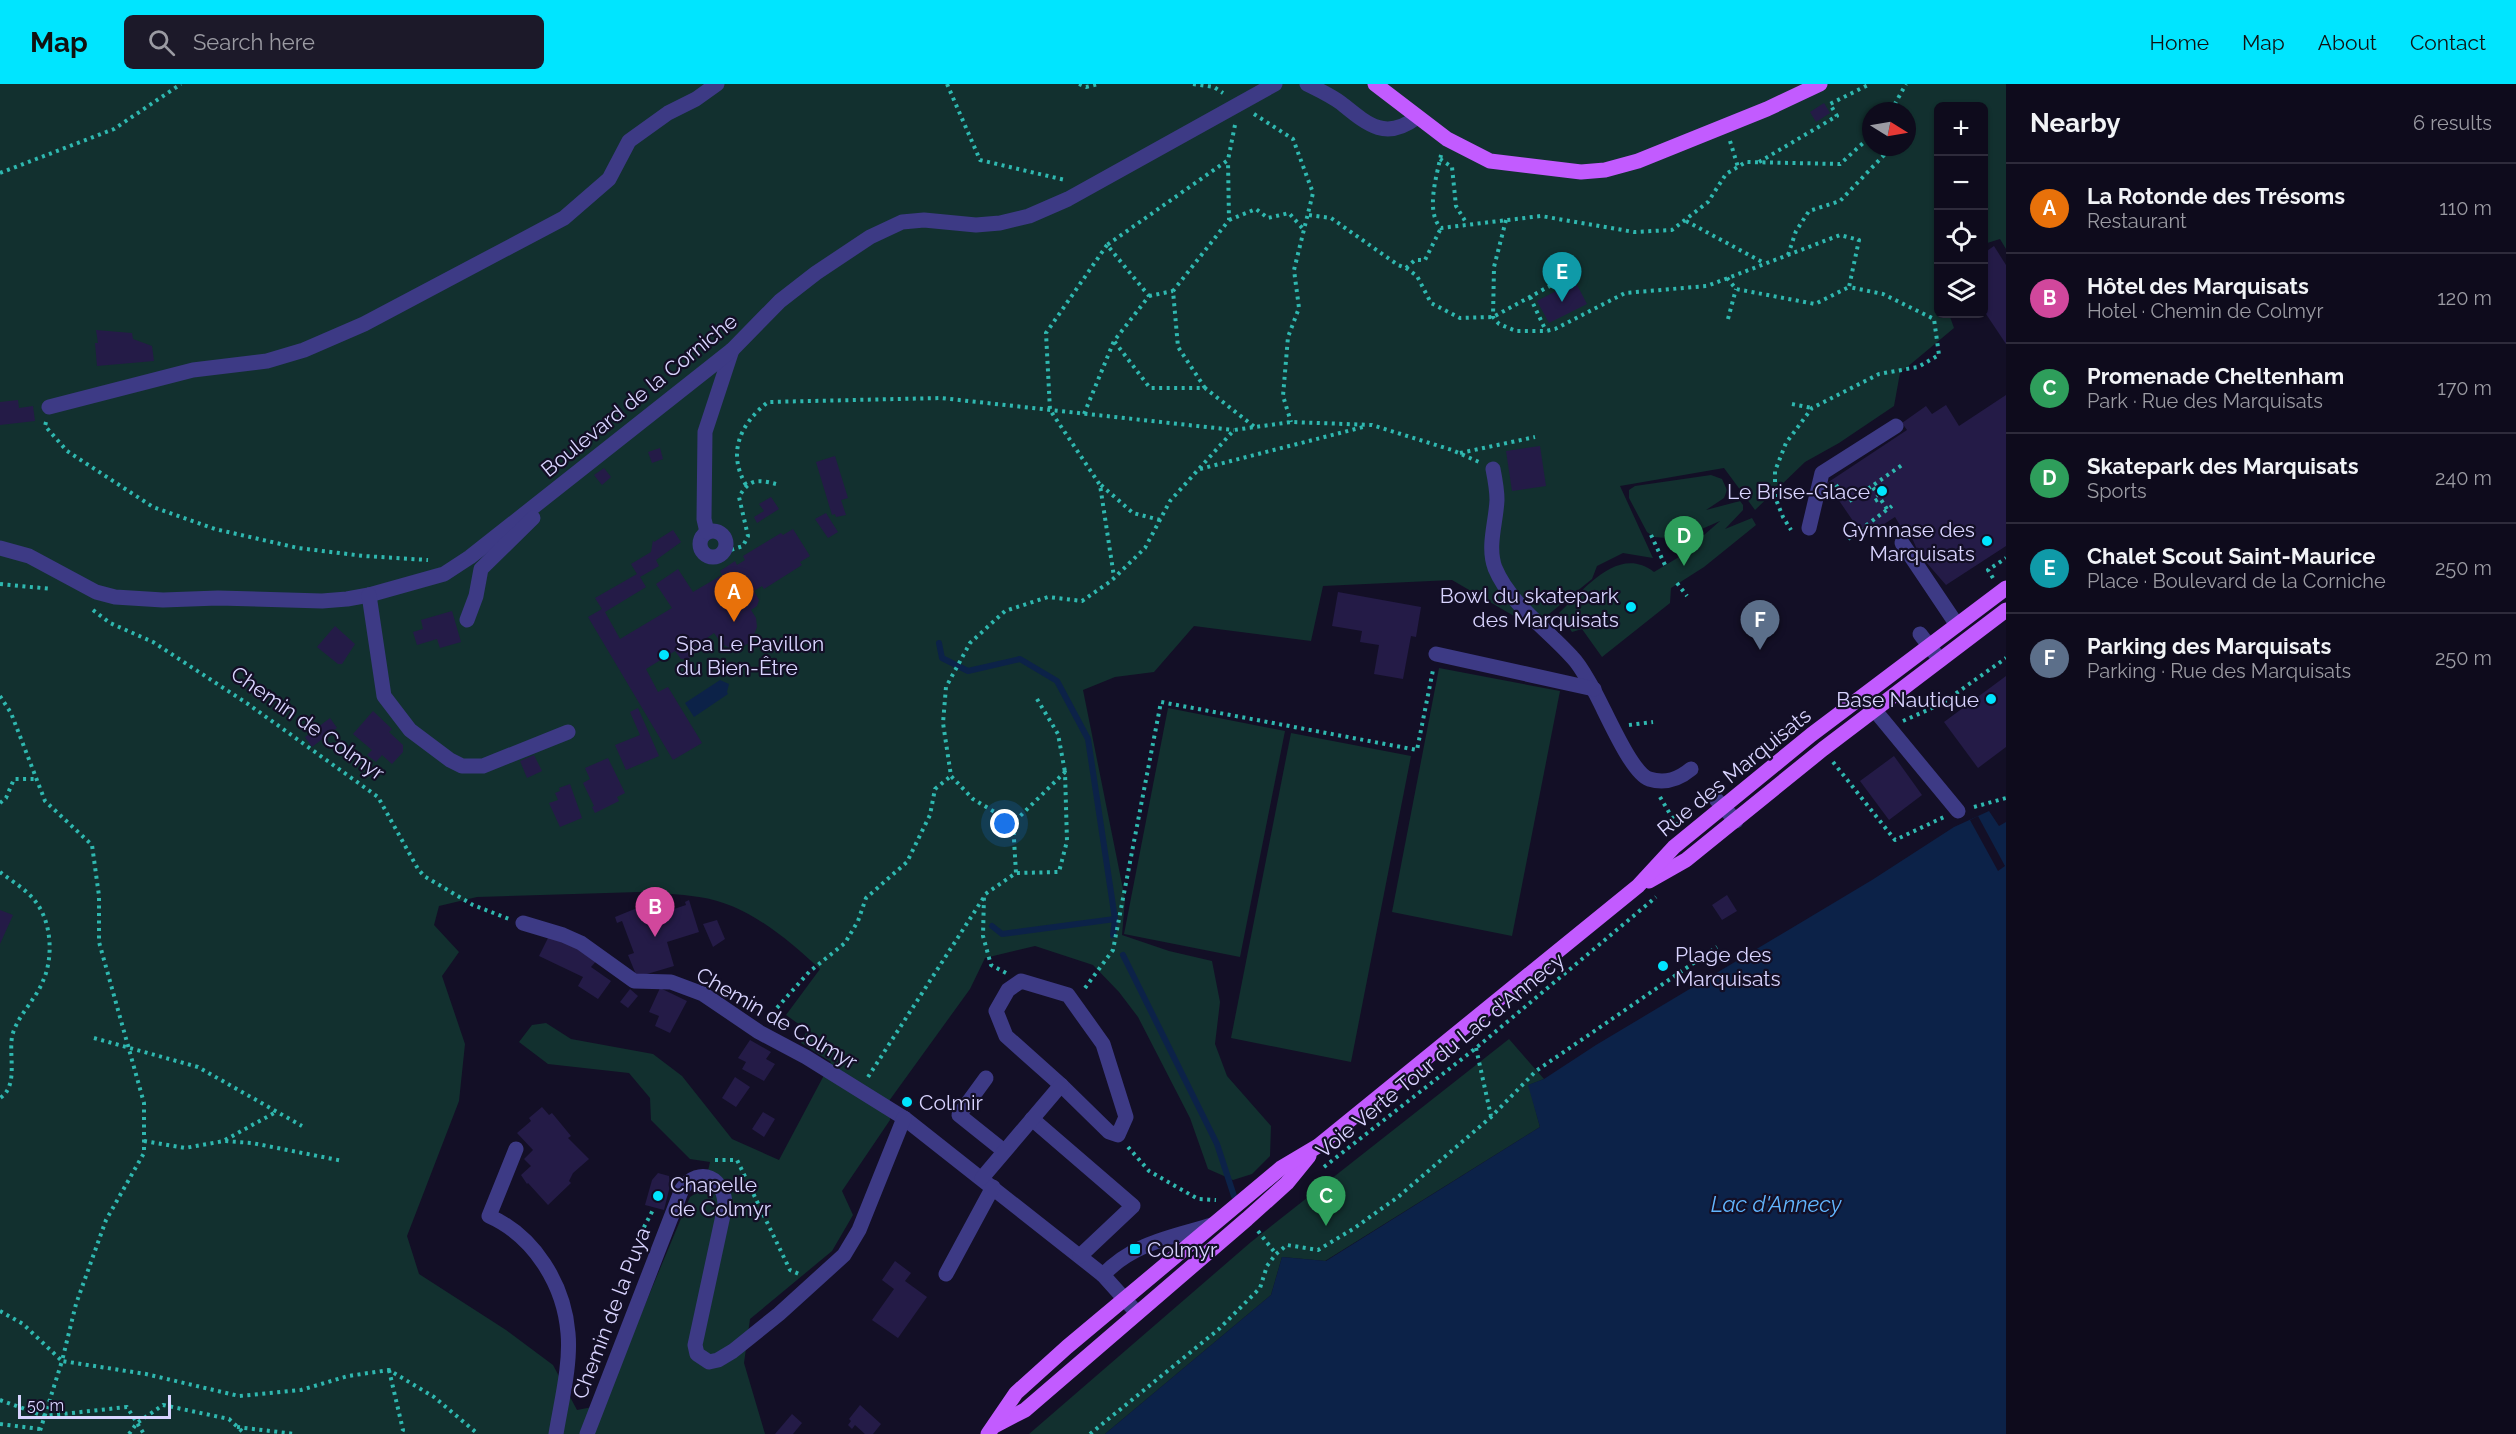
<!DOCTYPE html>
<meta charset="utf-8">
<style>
body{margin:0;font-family:Raleway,sans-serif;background:#1c1929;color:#f1f3f6}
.controls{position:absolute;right:18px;top:18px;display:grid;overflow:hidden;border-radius:9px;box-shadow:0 2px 4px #0004}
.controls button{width:54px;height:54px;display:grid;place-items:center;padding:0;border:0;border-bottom:2px solid #2e2b3b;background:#0e0b1c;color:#f1f3f6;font:30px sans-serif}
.compass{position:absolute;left:1862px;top:18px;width:54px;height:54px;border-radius:50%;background:#0e0b1c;box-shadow:0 2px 4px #0004;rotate:101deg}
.scale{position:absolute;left:18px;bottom:15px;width:153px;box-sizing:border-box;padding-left:6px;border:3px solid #d9d4ff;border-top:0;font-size:16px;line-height:21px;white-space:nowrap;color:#d9d4ff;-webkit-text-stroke:4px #130f26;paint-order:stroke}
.you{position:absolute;left:1005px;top:740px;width:21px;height:21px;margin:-15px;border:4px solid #fff;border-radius:50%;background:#1a73e8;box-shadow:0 0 0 9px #1a73e833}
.badge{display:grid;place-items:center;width:39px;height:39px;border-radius:50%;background:#00e5ff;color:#fff;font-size:20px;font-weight:700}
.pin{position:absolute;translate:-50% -50px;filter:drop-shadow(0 2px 3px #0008)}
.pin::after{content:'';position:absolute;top:32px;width:21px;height:18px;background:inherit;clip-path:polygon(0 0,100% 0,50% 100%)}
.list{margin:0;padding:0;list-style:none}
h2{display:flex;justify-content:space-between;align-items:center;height:78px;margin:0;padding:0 24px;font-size:26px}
h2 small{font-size:20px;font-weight:400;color:#9b9ba3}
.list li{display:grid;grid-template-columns:39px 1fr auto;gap:18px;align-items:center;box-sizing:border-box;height:90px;padding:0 24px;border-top:2px solid #2e2b3b}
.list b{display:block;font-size:22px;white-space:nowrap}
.list p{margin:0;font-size:20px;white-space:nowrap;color:#9b9ba3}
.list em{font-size:20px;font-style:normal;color:#9b9ba3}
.icon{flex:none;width:33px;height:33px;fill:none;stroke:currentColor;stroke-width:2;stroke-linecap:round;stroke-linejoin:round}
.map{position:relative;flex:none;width:2006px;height:1350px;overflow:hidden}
header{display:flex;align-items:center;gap:36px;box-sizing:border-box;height:84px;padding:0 30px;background:#00e5ff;color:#111}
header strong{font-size:28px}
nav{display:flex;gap:33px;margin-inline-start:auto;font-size:21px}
.search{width:420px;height:54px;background:#1c1929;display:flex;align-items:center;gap:15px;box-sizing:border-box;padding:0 21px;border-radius:9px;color:#9b9ba3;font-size:22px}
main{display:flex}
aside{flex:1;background:#0e0b1c}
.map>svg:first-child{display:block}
.green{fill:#12302f;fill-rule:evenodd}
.water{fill:#0c2248}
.pier{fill:#130f26}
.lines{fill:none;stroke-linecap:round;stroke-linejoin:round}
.stream{stroke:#0c2248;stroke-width:6}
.building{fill:#241b47}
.path{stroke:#2fb8b0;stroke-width:4;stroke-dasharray:3 4.5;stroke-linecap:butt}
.minor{stroke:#3d3a85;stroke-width:15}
.major{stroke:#c25bff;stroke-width:15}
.poi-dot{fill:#00e5ff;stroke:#130f26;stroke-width:2}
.labels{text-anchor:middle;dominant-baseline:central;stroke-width:4.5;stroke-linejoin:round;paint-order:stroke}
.street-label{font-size:21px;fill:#d9d4ff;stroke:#130f26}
.poi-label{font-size:21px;fill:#d9d4ff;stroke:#130f26;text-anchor:start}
.water-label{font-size:22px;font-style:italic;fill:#62b6ff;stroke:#130f26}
</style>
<header>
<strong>Map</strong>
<div class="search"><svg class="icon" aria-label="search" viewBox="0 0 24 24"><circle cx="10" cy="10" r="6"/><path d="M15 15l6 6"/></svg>Search here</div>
<nav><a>Home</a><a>Map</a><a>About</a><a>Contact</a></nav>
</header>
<main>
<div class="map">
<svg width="2006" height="1350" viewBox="0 0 2006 1350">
<rect width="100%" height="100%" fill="#130f26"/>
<g class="green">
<path d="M0,0H2006V165L2000,155L1984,160V22H1938V230H1949L1954,244L1900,289L1894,322L1839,359L1805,378L1755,426L1724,384L1620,402L1653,474L1623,469L1597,482L1592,495L1533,543L1452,496L1323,502L1311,557L1194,542L1154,588L1115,593L1083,606L1125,815L1122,851L1169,867L1212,877L1220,918L1215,960L1227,992L1271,1042L1270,1072L1252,1090L1233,1096L1208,1085L1190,1034L1138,933L1119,908L1093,881L1035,862L985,874L970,905L889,1017L890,1036L842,1107L853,1131L832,1167L750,1235L744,1279L765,1350H0ZM1871,27H1907V63H1871ZM639,808C659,809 679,810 699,813C747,820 785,853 820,885L786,931L807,946L801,959L831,978L779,1076L732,1055L682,992L653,970L571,955L546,939L532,941L519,958L548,980L629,989L650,1014L651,1036L690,1075L710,1078L704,1104L690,1113L603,1321L577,1326L553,1281L506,1246L419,1190L407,1152L459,1017L465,960L442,892L459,868L434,841L439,822L477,813Z"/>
<path d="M1711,391L1722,395L1727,406L1724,414L1706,426L1740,417L1743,421V426L1725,445L1752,434L1756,441L1704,483L1671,504L1670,519L1602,573L1582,545L1572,548L1559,529C1584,506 1618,460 1654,488L1679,473L1720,437L1679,455L1654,453L1647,448L1629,414V406L1635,402Z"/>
<polygon points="1439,584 1560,607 1512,852 1392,828"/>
<polygon points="1168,624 1285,647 1240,873 1124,850"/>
<polygon points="1291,649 1411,672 1351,978 1231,954"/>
<polygon points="1509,955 1544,995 1529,1001 1540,1043 1325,1177 1282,1173 1271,1211 1105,1350 1029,1350 1251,1158"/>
</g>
<g class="water">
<polygon points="720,596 729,600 727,608 728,610 694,633 685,619"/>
<polygon points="1989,727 1999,742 2006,738 2006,1350 1105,1350 1271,1211 1282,1173 1326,1177 1540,1043 1528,1001 1544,995 1596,961 1872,796 1954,743"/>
</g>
<polygon class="pier" points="1978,732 2005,782 1998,787 1970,736"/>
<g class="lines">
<g class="stream">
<polyline points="939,559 942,574 968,587 1020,575 1057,597 1088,655 1115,835 1113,851"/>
<polyline points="992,842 1002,850 1115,835"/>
<polyline points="1123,871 1217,1060 1234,1112"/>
</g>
</g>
<g class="building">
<polygon points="1824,19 1830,29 1816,38 1810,28"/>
<polygon points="1994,162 2006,181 2006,260 1984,227 1984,169"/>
<polygon points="1575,197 1587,220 1549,239 1537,217"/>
<polygon points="96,246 132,249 133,255 152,262 154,277 97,282 95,259 98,259"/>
<polygon points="2006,311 2006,462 1946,501 1919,470 1906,440 1901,443 1895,433 1864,453 1827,399 1907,346 1902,339 1926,322 1932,330 1946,321 1959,342"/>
<polygon points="18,316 19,324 33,322 35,337 0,341 0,318"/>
<polygon points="1540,362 1546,402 1512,407 1506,367"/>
<polygon points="660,364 663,375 652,379 648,368"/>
<polygon points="835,372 848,414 841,416 846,431 836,433 835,430 832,431 816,378"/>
<polygon points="604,384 611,393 602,401 594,391"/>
<polygon points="771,413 779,425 757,439 754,433 764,427 759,420"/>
<polygon points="826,429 838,448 828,454 815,435"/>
<polygon points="793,445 810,472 800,478 802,481 764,505 762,502 754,507 759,516 757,522 751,526 756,534 757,543 751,558 740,564 730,564 722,560 714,549 693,564 694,568 689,575 681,575 675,567 646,585 658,608 668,603 702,659 673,676 588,533 602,525 595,514 637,490 631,480 651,468 653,456 654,458 673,446 681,458 656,476 659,482 640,493 646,503 605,528 620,555 672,524 656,500 678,485 693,508 722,491 720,487 735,477 737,481 745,476 743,472 781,449 783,451"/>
<polygon points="1338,508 1421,523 1416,553 1411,552 1403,595 1374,590 1379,561 1360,558 1362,547 1332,542"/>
<polygon points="452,527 461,558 440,564 437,555 417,561 413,548 423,545 421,536"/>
<polygon points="335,542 355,560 342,580 338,580 317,563"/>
<polygon points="2006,592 2006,663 1978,684 1944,638"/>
<polygon points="638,624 659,672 626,686 615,661 640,651 630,628"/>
<polygon points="373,627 392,645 389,648 403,661 403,668 392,680 382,671 376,678 367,671 372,666 353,650"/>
<polygon points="330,634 337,644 312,663 305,653"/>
<polygon points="534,671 542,687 527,694 520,677"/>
<polygon points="1894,672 1922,711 1889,736 1860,697"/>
<polygon points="608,674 625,709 617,713 619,717 595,729 592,723 594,722 583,699 590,695 585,684"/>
<polygon points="570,700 582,734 560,743 549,719 558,716 555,709 560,707 559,704"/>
<polygon points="1727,811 1737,827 1722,836 1712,821"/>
<polygon points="689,816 699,848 667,858 674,882 637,893 628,871 634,869 622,837 617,839 615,833 642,822 647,834 686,821 685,818"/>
<polygon points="0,826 13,831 0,860"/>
<polygon points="717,836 725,855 713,863 703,840"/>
<polygon points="550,850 598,875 591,883 611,897 598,915 578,902 583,893 539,872"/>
<polygon points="660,904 687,917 670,949 655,942 659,932 649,928"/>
<polygon points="630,905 638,912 628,924 620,918"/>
<polygon points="750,956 771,968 766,975 775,980 764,997 742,985 746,978 738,974"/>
<polygon points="735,993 750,1003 736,1023 722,1014"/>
<polygon points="905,1011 914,1020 909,1025 900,1016"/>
<polygon points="542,1023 549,1031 552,1029 571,1052 568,1054 589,1075 573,1089 569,1097 571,1099 548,1121 528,1099 527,1100 521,1091 531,1082 524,1075 533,1066 517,1049 531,1037 529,1034"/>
<polygon points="763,1028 775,1035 764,1053 752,1045"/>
<polygon points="658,1089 669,1092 670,1102 664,1126 645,1121 652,1096"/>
<polygon points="895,1177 911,1189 905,1197 927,1213 898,1254 872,1236 894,1205 882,1196"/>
<polygon points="860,1321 881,1340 873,1350 865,1350 855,1341 852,1345 848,1341 851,1337 849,1335"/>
<polygon points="792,1330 802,1339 793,1350 775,1350"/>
</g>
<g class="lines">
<g class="path">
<polyline points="947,0 980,76 1065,96"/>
<polyline points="1079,0 1086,3 1099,0"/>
<polyline points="1193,0 1214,3 1223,9"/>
<polyline points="1891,27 1906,0"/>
<polyline points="1254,30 1293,55 1313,109 1294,186 1299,224 1288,253 1283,312 1291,338"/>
<polyline points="1235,41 1228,76 1107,161 1149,212 1114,257 1150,304 1205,304 1256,344"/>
<polyline points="1730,57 1738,83"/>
<path d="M1441,71C1437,91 1425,128 1441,144L1541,132L1634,148L1672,146L1708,118L1726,90L1746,78L1840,80L1871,52"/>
<polyline points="1440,75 1452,83 1456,122 1467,140"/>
<polyline points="1759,78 1837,32 1830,20 1870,0"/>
<polyline points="0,89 114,45 181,0"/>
<polyline points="1309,131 1331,134 1398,181 1406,184 1417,192 1431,219 1460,234 1493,233 1570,191"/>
<polyline points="1229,136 1256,125 1268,134 1289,129 1304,146"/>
<polyline points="1506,136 1494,183 1493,233 1499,240 1516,247 1546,247 1555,245 1625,209 1707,202 1840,151 1859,156 1849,203 1883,210 1934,235 1939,271 1918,283 1879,290 1812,324 1786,359 1775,387 1775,413 1783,433 1791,446"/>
<polyline points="1686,137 1764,179"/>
<polyline points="1107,161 1046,249 1050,326 1100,401 1114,493"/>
<polyline points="1788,171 1796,147 1809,127 1840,117 1884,71 1882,63"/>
<polyline points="1406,184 1415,176 1425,176 1441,144"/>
<polyline points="1727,194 1736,205 1815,220 1849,203"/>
<polyline points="1149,212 1173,207"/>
<polyline points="1530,213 1546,247"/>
<polyline points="1728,235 1736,205"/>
<polyline points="1205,304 1178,263 1173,207 1229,136 1228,77"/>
<polyline points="1792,320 1812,324"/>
<polyline points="1084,330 1114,257"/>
<polyline points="46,338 45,342 67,367 153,423 215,445 298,464 364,472 428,476"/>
<polyline points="1460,369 1535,353"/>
<polyline points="1200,385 1367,342"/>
<path d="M746,401C727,369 740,340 768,318L941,314L1234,346"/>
<polyline points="1101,401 1133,429 1160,436"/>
<polyline points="1836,401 1848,418 1872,402"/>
<polyline points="1875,417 1880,414"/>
<polyline points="1887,425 1872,402 1902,381"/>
<polyline points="1651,451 1665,481"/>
<polyline points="1848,455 1892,422"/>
<path d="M724,468L743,462L748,452L739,413C749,395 757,395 776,400"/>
<polyline points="1993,494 1988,486 2006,474"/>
<polyline points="1677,499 1687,512"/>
<polyline points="0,500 52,505"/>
<polyline points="93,526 110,539 153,558 248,620 378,713 418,785 424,792 473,821 509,835"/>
<polyline points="0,612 11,629 45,717 92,761 99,812 99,858 144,1019 144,1069 106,1136 76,1220 62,1277 146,1290 239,1312 301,1306 348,1292 389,1286 434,1313 478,1350"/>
<polyline points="1037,615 1058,650 1065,688"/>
<polyline points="1903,637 1941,620 2006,574"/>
<polyline points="1629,641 1653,638"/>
<polyline points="1833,678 1895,756 1944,733"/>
<polyline points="1660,713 1676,740"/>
<polyline points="0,719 6,714 14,695 37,695"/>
<polyline points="1974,723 2006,714"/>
<polyline points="1013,739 973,715 951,692 943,639 946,603 970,559 1005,527 1048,513 1082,517 1111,497 1145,464 1170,417 1234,346 1291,338 1372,341 1452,366 1479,378"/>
<path d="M0,788C13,798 29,807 38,821C52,842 53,875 43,897C36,915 19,930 13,949C7,968 20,1001 0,1014"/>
<polyline points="1006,889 991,881 983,852 984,811 1016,789 1013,739 1065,688 1067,757 1059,788 1016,789"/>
<polyline points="1085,904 1113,866 1161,618 1417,666 1433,586"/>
<polyline points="767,935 809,888 845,859 858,837 866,814 907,778 930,731 935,705 951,692"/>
<polyline points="94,954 198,983 302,1042"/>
<polyline points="1476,964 1491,1032"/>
<polyline points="868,993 984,813"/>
<polyline points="225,1056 276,1028"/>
<polyline points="144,1057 185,1064 224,1057 252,1059 343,1077"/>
<polyline points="1128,1063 1149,1087 1198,1115 1216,1116"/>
<polyline points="715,1076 737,1076 790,1186 799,1190"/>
<polyline points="1324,1083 1476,964 1656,813"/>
<polyline points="1258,1147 1276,1170"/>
<polyline points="641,1158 643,1145 654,1124"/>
<polyline points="0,1227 23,1240 62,1277 39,1350"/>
<polyline points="389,1286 403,1346 401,1350"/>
<polyline points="0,1316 44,1332 127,1323 144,1350"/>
<polyline points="0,1340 40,1345"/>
<polyline points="237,1343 295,1350"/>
<polyline points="129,1350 137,1339 163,1321 229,1335 245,1350"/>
<polyline points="1090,1350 1219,1245 1260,1204 1267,1182 1276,1170 1287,1161 1318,1166 1353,1145 1398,1113 1491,1033 1536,987 1717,863"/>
</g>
<g class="minor">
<path d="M1307,0C1319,6 1330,11 1341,19C1367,40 1385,57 1416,34"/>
<polyline points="49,323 193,286 267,277 304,266 364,240 564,134 609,95 629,57 668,29 696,15 717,0"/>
<path d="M1493,385C1495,395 1497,406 1497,416C1496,439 1487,462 1495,484C1510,520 1547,545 1572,573C1580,581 1586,593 1592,603C1604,623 1630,688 1649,695C1666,700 1679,695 1691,685"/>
<polyline points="1809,444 1822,389 1896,342"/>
<circle cx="713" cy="460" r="13"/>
<polyline points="707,448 704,435 705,348 732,266"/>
<polyline points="1902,459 1957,541"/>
<polyline points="0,464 29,472 96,508 115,513 163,516 218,514 322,517 347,515 369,511 444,490 470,473 732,266 780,217 816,189 870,153 902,138 924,136 976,141 1000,139 1029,132 1068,115 1275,0"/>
<polyline points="369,511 384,612 410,646 450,676 462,682 483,682 568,648"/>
<polyline points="467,536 476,512 481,485 533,434"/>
<polyline points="1920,550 1940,576"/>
<polyline points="1436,570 1594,605"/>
<polyline points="1863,612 1958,727"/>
<polyline points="1714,713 1736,737"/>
<polyline points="523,839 563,851 581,859 634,897 671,898 703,910 759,948 806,973 904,1034 1103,1191 1137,1229"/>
<polygon points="1021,897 1068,911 1103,960 1126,1033 1118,1051 1109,1048 1061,1001 1006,952 996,927 1008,906"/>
<polyline points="986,994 959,1031 1004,1067"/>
<polyline points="1032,1035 1133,1122 1080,1172"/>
<path d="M516,1065L489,1132C534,1152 564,1200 568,1249C571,1280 561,1319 556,1350"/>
<polyline points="982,1094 1061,1001"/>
<polyline points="946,1190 993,1103"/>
<path d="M1103,1191C1133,1159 1172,1153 1212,1141"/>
<path d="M587,1350L682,1105C700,1081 725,1094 725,1122L695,1261L697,1270L709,1278L718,1276L733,1267L779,1230L844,1171L859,1146L904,1034"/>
</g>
<g class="major">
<polyline points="1375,0 1447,55 1490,77 1581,88 1605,86 1638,77 1767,25 1820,0"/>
<polyline points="1649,797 1686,776 1823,665 2006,526"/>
<polyline points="996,1341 1025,1326 1247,1135 1287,1099 1309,1072"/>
<polyline points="988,1350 1016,1309 1067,1263 1281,1084 1318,1062 1638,802 1674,763 1811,651 2006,504"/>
</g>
</g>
<g class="poi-dot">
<circle cx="1882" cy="407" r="6"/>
<circle cx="1987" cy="457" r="6"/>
<circle cx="1631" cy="523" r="6"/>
<circle cx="664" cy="571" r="6"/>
<circle cx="1991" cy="615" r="6"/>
<circle cx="1663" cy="882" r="6"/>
<circle cx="907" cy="1018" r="6"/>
<circle cx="658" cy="1112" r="6"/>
<rect x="1129" y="1159" width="12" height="12" rx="3"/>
</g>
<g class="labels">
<g class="street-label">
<text transform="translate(639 311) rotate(-39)">Boulevard de la Corniche</text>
<text transform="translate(308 639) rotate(35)">Chemin de Colmyr</text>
<text transform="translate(1734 688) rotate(-39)">Rue des Marquisats</text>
<text transform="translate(777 934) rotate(30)">Chemin de Colmyr</text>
<text transform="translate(1440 971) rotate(-39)">Voie Verte Tour du Lac d'Annecy</text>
<text transform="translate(611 1229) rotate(-69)">Chemin de la Puya</text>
</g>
<g class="poi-label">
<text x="1870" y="407" text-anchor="end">Le Brise-Glace</text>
<text x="1975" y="445" text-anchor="end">Gymnase des<tspan x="1975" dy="24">Marquisats</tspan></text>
<text x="1619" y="511" text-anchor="end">Bowl du skatepark<tspan x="1619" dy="24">des Marquisats</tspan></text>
<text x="676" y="559">Spa Le Pavillon<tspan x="676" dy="24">du Bien-Être</tspan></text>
<text x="1979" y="615" text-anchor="end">Base Nautique</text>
<text x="1675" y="870">Plage des<tspan x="1675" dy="24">Marquisats</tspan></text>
<text x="919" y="1018">Colmir</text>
<text x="670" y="1100">Chapelle<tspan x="670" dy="24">de Colmyr</tspan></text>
<text x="1147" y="1165">Colmyr</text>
</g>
<g class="water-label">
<text x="1776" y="1120">Lac d'Annecy</text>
</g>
</g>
</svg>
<div class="controls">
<button>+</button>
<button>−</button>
<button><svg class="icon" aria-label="locate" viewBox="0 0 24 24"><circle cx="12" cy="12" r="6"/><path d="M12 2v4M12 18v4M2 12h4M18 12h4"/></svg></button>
<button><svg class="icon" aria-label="layers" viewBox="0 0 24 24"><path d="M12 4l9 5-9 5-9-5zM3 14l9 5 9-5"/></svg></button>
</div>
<svg class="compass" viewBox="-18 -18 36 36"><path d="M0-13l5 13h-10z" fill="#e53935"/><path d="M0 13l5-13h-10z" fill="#9b9ba3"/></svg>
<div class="scale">50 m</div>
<div class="you"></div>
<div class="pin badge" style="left:734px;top:538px;background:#e8710a">A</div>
<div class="pin badge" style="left:655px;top:853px;background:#d1479c">B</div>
<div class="pin badge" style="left:1326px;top:1142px;background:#2e9e5b">C</div>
<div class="pin badge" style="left:1684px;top:482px;background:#2e9e5b">D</div>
<div class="pin badge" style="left:1562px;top:218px;background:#0f9aa8">E</div>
<div class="pin badge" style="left:1760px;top:566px;background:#5c6f8a">F</div>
</div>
<aside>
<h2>Nearby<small>6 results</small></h2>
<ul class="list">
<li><span class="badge" style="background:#e8710a">A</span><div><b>La Rotonde des Trésoms</b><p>Restaurant</p></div><em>110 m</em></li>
<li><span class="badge" style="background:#d1479c">B</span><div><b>Hôtel des Marquisats</b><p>Hotel · Chemin de Colmyr</p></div><em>120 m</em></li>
<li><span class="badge" style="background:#2e9e5b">C</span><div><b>Promenade Cheltenham</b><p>Park · Rue des Marquisats</p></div><em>170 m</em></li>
<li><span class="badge" style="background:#2e9e5b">D</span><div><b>Skatepark des Marquisats</b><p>Sports</p></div><em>240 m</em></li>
<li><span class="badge" style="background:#0f9aa8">E</span><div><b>Chalet Scout Saint-Maurice</b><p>Place · Boulevard de la Corniche</p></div><em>250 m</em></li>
<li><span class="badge" style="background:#5c6f8a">F</span><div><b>Parking des Marquisats</b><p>Parking · Rue des Marquisats</p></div><em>250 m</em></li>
</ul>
</aside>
</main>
